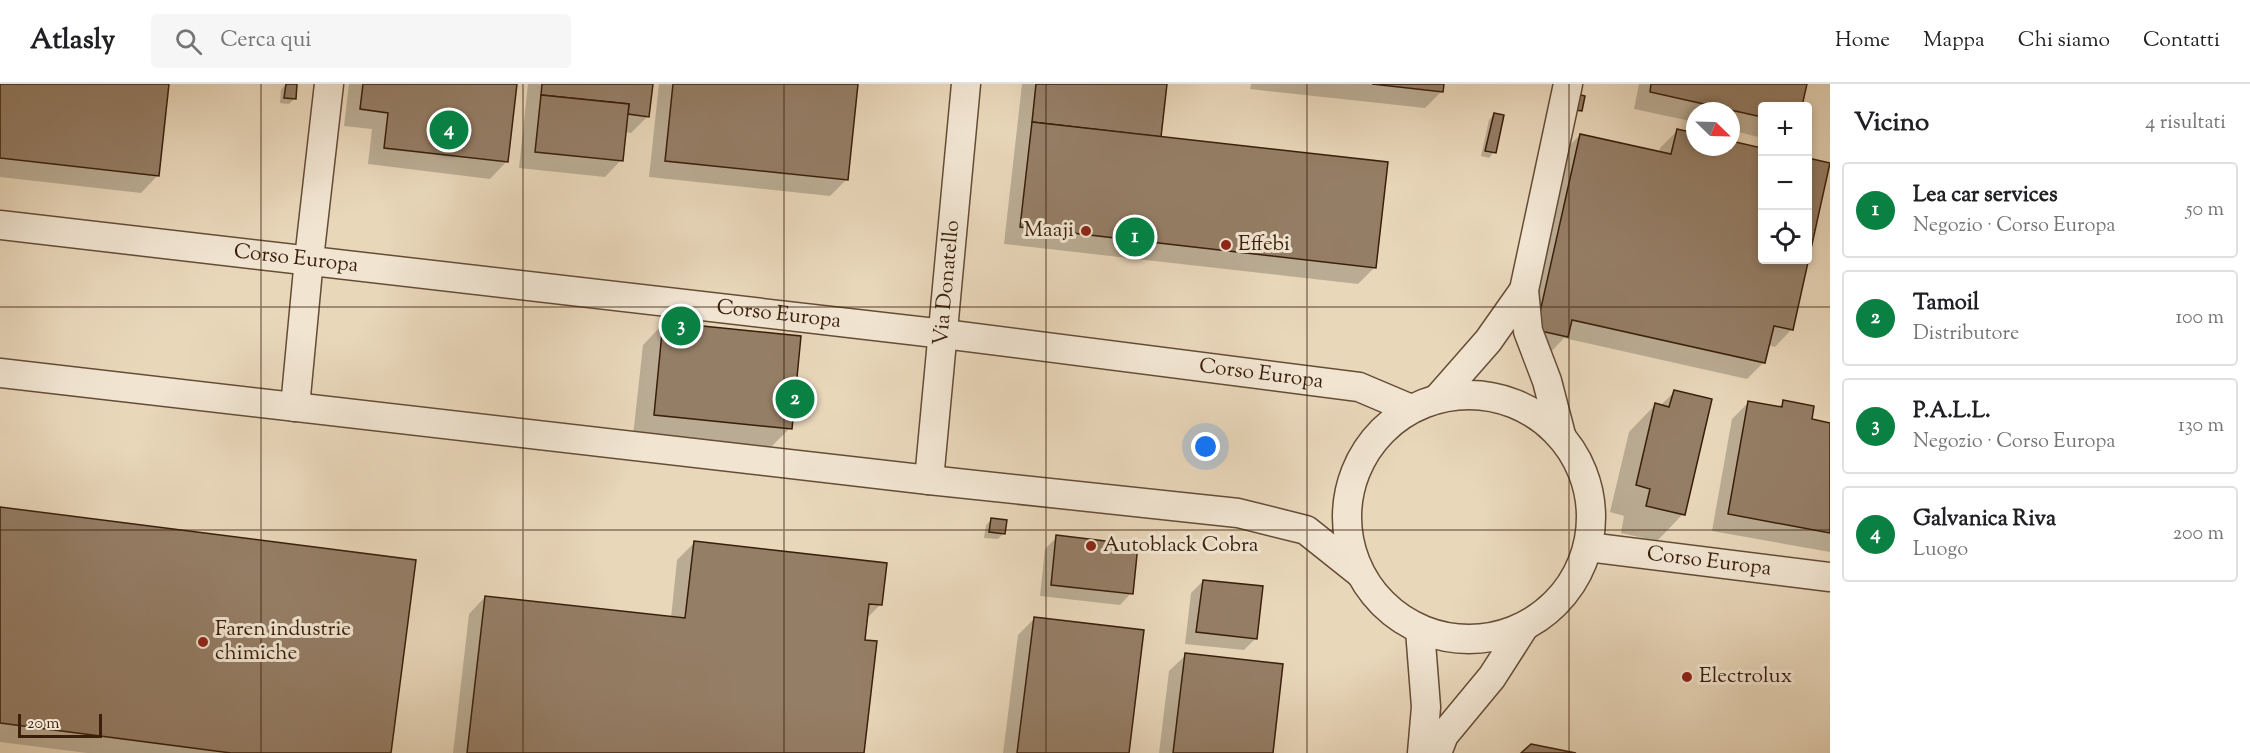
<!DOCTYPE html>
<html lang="it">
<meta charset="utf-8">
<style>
body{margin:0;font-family:"Sorts Mill Goudy",serif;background:#f6f6f6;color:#202124}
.controls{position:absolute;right:18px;top:18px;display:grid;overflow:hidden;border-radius:6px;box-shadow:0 3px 9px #0003}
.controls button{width:54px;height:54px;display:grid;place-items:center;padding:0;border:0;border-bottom:2px solid #e0e0e0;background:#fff;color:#202124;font:30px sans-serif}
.compass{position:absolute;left:1686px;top:18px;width:54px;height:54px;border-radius:50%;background:#fff;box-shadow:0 3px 9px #0003;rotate:113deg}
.scale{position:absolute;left:18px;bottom:15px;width:84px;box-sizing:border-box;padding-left:6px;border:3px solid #391e0a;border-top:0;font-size:16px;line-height:21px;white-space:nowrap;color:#391e0a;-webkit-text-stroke:4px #f1e5d2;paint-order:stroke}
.you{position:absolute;left:1206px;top:363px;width:21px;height:21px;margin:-15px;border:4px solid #fff;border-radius:50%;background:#1a73e8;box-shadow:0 0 0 9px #1a73e833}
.badge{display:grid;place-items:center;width:39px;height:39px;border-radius:50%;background:#0b8043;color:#fff;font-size:20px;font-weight:700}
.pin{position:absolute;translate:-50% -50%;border:3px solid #fff;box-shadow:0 2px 6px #0006}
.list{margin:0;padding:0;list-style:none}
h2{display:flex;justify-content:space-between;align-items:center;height:78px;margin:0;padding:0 24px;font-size:26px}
h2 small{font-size:20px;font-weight:400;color:#757577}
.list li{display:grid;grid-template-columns:39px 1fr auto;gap:18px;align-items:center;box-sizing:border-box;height:96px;margin:0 12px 12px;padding:0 12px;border:2px solid #e0e0e0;border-radius:6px}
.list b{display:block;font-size:22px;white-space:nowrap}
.list p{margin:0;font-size:20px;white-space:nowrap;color:#757577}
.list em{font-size:20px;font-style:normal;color:#757577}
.icon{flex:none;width:33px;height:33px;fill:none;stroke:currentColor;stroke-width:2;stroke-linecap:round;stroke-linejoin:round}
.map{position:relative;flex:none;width:1830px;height:669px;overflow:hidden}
header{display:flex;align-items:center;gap:36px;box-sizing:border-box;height:84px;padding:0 30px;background:#fff;border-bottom:2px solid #e0e0e0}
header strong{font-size:28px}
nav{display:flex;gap:33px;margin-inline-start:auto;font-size:21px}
.search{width:420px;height:54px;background:#f6f6f6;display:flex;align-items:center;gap:15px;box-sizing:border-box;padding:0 21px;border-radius:6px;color:#757577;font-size:22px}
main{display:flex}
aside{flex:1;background:#fff}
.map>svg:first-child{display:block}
.shadow{fill:#0003}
.building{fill:#957e66;stroke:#391e0a;stroke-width:1.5}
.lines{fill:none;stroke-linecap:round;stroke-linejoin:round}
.minor-casing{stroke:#654c36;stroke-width:31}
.minor{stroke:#f1e5d2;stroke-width:28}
.grid{fill:none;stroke:#391e0a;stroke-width:1.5;stroke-opacity:0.55}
.poi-dot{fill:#8f2418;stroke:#f1e5d2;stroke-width:2}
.labels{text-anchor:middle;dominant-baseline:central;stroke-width:6;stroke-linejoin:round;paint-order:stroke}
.poi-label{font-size:21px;fill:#391e0a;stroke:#f1e5d2;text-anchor:start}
.street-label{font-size:21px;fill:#391e0a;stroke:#f1e5d2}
</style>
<header>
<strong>Atlasly</strong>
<div class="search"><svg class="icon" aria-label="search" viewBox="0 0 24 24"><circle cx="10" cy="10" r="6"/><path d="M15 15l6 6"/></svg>Cerca qui</div>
<nav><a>Home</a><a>Mappa</a><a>Chi siamo</a><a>Contatti</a></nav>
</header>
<main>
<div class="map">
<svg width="1830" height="669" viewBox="0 0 1830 669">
<rect width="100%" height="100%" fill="#e9d7ba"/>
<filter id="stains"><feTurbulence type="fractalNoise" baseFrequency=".00333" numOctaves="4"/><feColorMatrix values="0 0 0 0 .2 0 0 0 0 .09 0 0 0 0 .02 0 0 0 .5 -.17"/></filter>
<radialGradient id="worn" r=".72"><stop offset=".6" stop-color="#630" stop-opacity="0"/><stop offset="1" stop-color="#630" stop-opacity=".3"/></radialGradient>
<g class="shadow">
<polygon points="0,0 168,0 157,92 141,109 0,93"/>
<polygon points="286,0 295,14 289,20 280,19 281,6"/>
<polygon points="349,0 516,0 506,78 490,95 368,80 372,45 344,42"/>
<polygon points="528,0 651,0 648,32 631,49 625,48 621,76 605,93 519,84"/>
<polygon points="659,0 857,0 847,95 830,112 649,93"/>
<polygon points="1022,0 1166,0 1160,54 1375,183 1358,200 1004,160"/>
<polygon points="1251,0 1443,0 1442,7 1425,24 1250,5"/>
<polygon points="1639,0 1805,0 1800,22 1762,22 1762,54 1731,46 1731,27 1695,27 1695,38 1634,25"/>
<polygon points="1494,30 1494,68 1489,74 1481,72 1489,36"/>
<polygon points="1677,47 1695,51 1695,63 1731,63 1731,59 1762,66 1762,176 1807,176 1791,246 1775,263 1768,261 1764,278 1747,295 1564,254 1550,269 1520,262 1563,68 1580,51 1659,69 1660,64"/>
<polygon points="1808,76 1829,81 1808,175"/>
<polygon points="664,239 790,344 769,365 633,352 643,261"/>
<polygon points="1674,308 1683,430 1657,457 1621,449 1624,432 1610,428 1629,348 1655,321 1660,322"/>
<polygon points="1749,318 1778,324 1784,318 1810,337 1830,340 1830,468 1712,447 1732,335"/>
<polygon points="0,425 390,669 87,669 0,658"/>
<polygon points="991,436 1004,449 998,455 984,454 986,441"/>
<polygon points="1057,453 1131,509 1120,521 1040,512 1045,465"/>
<polygon points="694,459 881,520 866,535 864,557 863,669 453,669 469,530 485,513 671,534 677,476"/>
<polygon points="1203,497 1256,554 1244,566 1185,560 1191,509"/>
<polygon points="1035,534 1127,669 1003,669 1018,551"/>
<polygon points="1186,571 1271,669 1159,669 1169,587"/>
</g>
<g class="building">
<polygon points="0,0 169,0 159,92 0,74"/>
<polygon points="286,0 297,0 296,15 284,14"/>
<polygon points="363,0 517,0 508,78 384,64 388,29 360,25"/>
<polygon points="542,0 653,0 649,33 628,30 629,20 541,11"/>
<polygon points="673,0 858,0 848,96 665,77"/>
<polygon points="1036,0 1167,0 1161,53 1032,38"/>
<polygon points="1372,0 1444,0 1443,8"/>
<polygon points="1651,0 1807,0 1802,22 1762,22 1762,33 1650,8"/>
<polygon points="1577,10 1585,12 1582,27 1575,26"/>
<polygon points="541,11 629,20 623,77 535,68"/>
<polygon points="1494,29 1504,31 1496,69 1485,67"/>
<polygon points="1032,38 1388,78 1376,184 1020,143"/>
<polygon points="1677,45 1695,49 1695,63 1731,63 1731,57 1762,64 1762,176 1808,176 1808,74 1830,79 1793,246 1774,242 1765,279 1572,236 1568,253 1536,246 1580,50 1671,70"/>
<polygon points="663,238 801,252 792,345 654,331"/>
<polygon points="1674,306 1712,315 1685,431 1646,422 1650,405 1636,401 1655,319 1669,323"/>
<polygon points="1783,316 1814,322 1812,335 1830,339 1830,449 1728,430 1748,317 1782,323"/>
<polygon points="0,423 416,476 391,669 231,669 0,639"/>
<polygon points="991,434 1007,436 1005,450 989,448"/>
<polygon points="1056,451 1138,461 1133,510 1051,501"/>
<polygon points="694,457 887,479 882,521 869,520 865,556 877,557 864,669 467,669 485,512 685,534"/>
<polygon points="1203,496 1263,502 1257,555 1196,548"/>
<polygon points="1034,533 1144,546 1129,669 1017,669"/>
<polygon points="1185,569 1283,580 1273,669 1173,669"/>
<polygon points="1531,660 1576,669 1521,669"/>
</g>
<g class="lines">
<defs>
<g id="minor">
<path id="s1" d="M0,141L944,250L1359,303L1411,325"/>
<polyline points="0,289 929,396 1238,429 1306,446 1360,489"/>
<circle cx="1469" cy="433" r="122"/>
<polyline points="1438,314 1488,257 1524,206"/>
<polyline points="295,323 309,175 329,0"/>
<polyline points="1561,351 1547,297 1528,247 1524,206 1568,0"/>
<path id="s2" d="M929,396L966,0"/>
<path id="s3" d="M1588,463L1830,493"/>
<polyline points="1420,546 1426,623 1422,669"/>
<polyline points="1437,669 1444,651 1492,593 1524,543"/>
</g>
</defs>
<use href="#minor" class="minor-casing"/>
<use href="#minor" class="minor"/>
</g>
<path class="grid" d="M261,0V669M523,0V669M784,0V669M1046,0V669M1307,0V669M1569,0V669M0,223H1830M0,446H1830"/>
<g class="poi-dot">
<circle cx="1086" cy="147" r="6"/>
<circle cx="1226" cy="161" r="6"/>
<circle cx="1091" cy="462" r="6"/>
<circle cx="203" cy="558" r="6"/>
<circle cx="1687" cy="593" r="6"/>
</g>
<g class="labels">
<g class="poi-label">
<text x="1074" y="147" text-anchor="end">Maaji</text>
<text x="1238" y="161">Effebi</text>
<text x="1103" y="462">Autoblack Cobra</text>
<text x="215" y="546">Faren industrie<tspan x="215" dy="24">chimiche</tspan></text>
<text x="1699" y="593">Electrolux</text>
</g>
<g class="street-label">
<text stroke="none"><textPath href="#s1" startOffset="298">Corso Europa</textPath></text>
<text stroke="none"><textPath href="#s2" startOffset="198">Via Donatello</textPath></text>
<text stroke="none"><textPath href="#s1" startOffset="784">Corso Europa</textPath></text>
<text stroke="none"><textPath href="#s1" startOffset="1270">Corso Europa</textPath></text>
<text stroke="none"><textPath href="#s3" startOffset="122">Corso Europa</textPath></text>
</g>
</g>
<rect width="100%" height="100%" filter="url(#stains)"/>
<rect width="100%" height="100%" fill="url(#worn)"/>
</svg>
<div class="controls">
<button>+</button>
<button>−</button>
<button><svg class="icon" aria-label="locate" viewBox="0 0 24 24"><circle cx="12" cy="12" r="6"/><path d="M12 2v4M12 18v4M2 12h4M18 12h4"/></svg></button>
</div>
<svg class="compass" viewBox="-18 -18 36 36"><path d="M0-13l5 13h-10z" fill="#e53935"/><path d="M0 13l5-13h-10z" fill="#757577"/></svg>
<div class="scale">20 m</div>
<div class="you"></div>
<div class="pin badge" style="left:1135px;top:153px">1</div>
<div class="pin badge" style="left:795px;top:315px">2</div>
<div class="pin badge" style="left:681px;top:242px">3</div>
<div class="pin badge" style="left:449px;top:46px">4</div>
</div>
<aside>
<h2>Vicino<small>4 risultati</small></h2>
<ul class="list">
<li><span class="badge">1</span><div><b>Lea car services</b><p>Negozio · Corso Europa</p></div><em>50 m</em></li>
<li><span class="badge">2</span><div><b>Tamoil</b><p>Distributore</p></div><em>100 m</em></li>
<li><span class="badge">3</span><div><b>P.A.L.L.</b><p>Negozio · Corso Europa</p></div><em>130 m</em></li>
<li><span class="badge">4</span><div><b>Galvanica Riva</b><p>Luogo</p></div><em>200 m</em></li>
</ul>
</aside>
</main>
